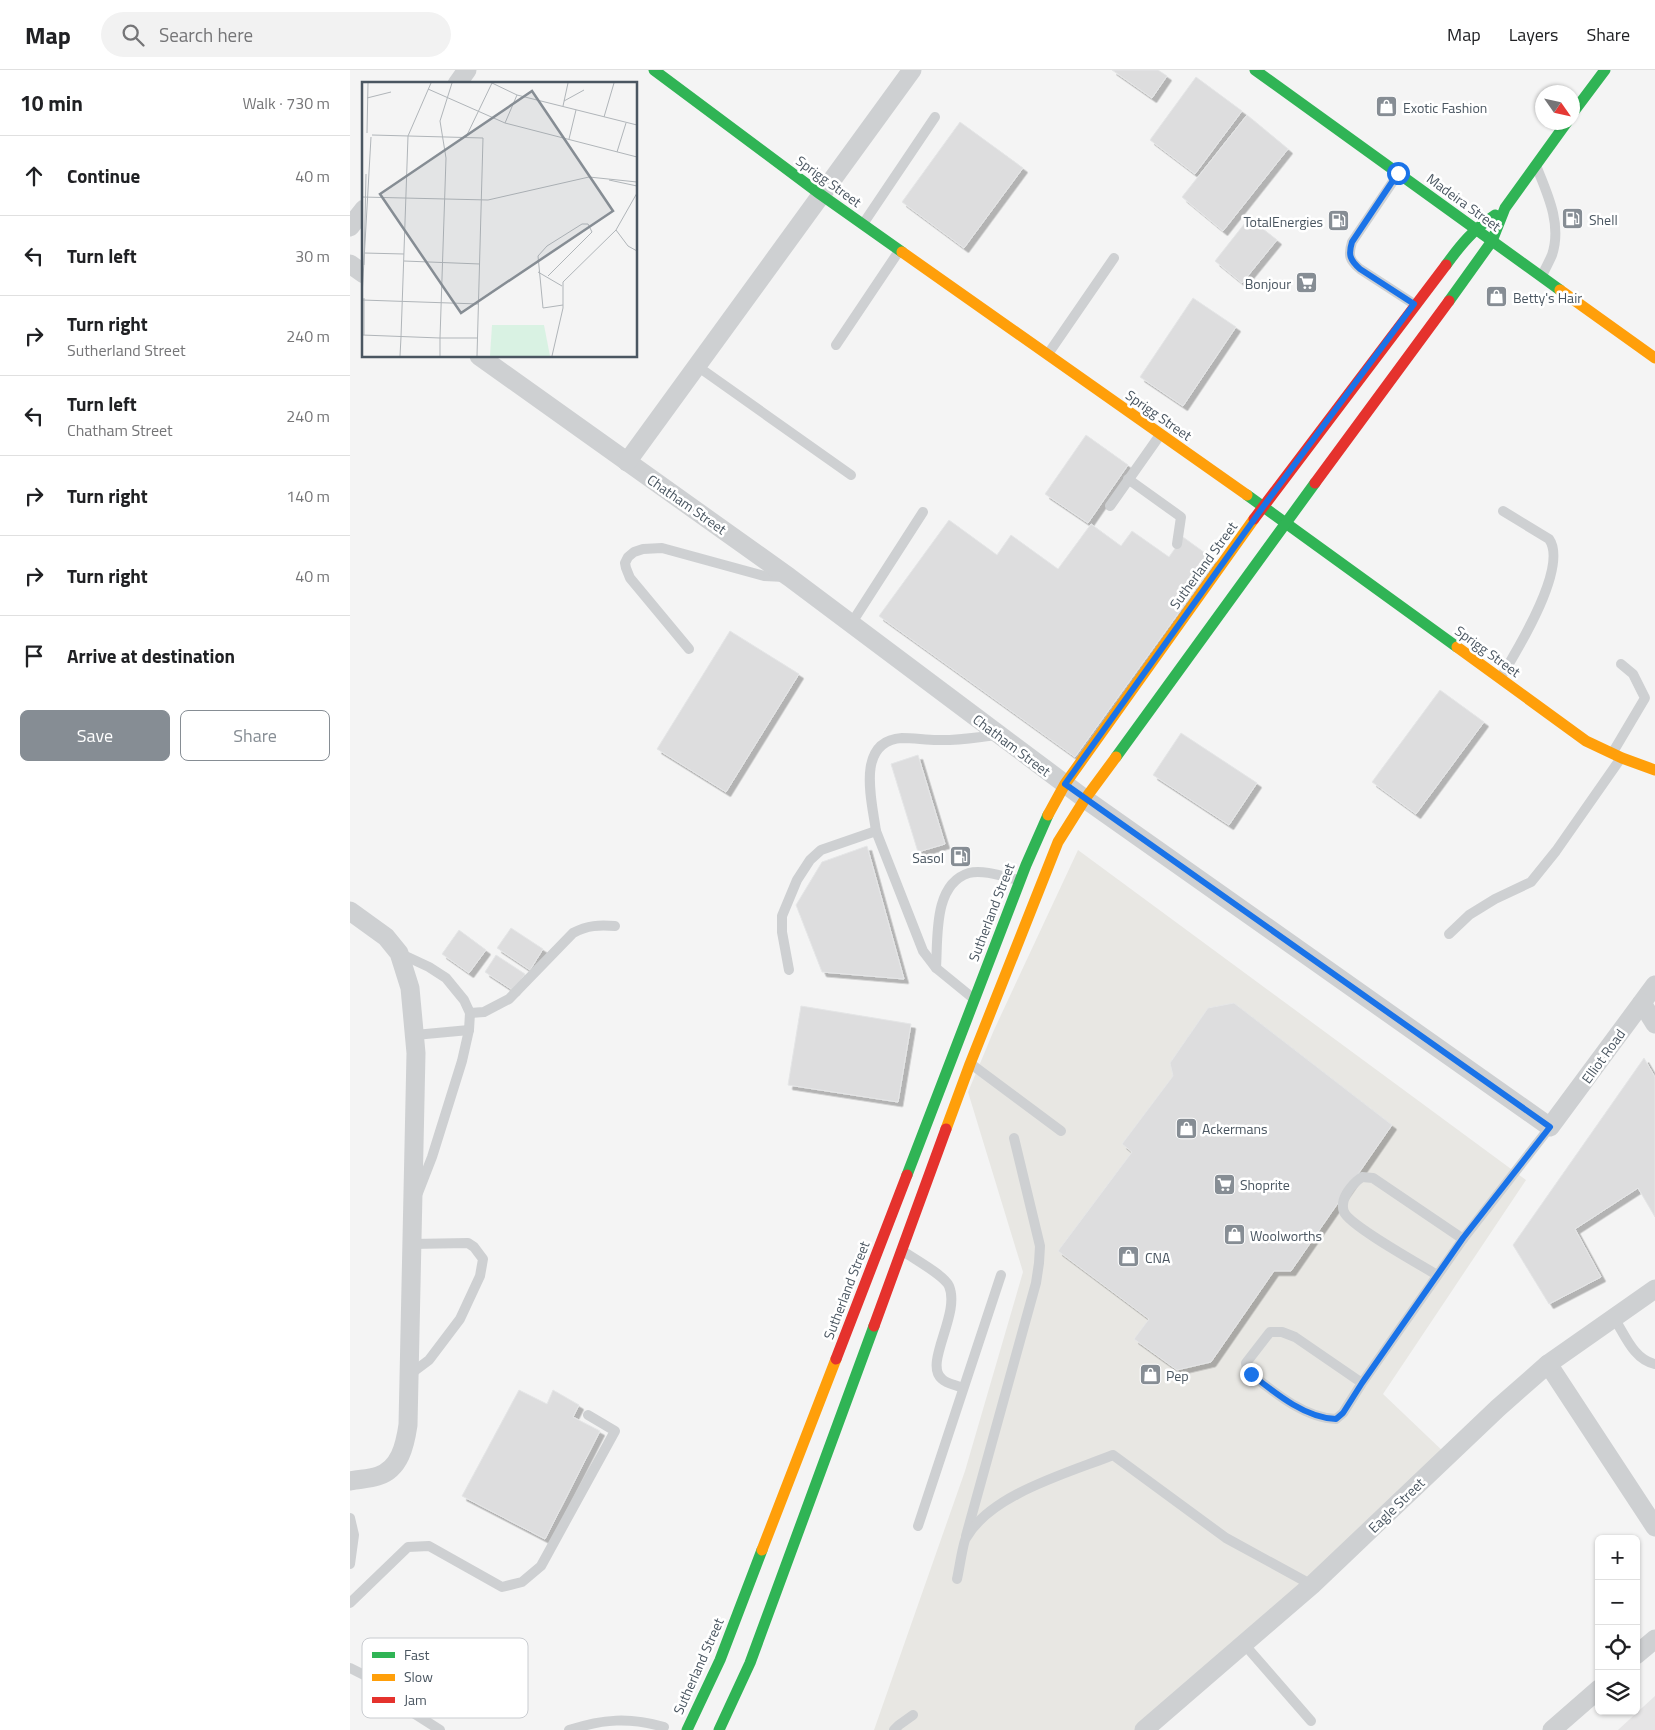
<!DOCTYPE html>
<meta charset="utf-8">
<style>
body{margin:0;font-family:"Titillium Web",sans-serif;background:#f2f2f2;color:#202124}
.controls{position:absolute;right:15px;bottom:15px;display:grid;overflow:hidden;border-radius:8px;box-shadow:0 1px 4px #0004}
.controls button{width:45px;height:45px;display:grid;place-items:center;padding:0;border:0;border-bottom:1px solid #e0e0e0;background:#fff;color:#202124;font:25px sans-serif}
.compass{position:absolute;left:1185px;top:15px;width:45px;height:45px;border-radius:50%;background:#fff;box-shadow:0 1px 4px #0004;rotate:124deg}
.stop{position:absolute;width:15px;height:15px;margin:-11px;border:4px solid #1a73e8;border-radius:50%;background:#fff}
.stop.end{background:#1a73e8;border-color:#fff;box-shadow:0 1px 5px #0008}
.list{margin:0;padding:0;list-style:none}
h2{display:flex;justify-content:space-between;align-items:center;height:65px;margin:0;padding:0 20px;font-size:21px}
h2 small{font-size:16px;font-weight:400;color:#757577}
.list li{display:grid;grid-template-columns:32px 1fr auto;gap:15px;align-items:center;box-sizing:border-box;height:80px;padding:0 20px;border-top:1px solid #e0e0e0}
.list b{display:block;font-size:19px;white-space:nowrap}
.list p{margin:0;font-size:16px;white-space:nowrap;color:#757577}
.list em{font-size:16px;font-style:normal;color:#757577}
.actions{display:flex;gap:10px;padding:15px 20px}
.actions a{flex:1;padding:11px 0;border:1px solid #868d94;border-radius:8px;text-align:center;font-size:18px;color:#868d94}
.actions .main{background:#868d94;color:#fff}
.icon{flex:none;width:28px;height:28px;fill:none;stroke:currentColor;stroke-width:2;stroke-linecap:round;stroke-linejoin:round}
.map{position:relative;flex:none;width:1305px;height:1660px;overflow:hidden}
header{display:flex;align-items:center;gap:30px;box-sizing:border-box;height:70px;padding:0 25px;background:#fff;border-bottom:1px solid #e0e0e0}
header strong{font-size:24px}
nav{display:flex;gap:28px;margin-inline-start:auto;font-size:18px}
.search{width:350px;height:45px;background:#f2f2f2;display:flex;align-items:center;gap:12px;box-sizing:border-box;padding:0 18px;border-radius:28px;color:#757577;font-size:19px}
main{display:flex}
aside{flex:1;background:#fff}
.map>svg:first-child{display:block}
.commercial{fill:#e8e7e3}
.education{fill:#e6e5e6}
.building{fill:#ddddde;stroke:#e5e6e7;filter:url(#shadow)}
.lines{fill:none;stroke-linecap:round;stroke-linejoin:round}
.lane{stroke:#ced0d2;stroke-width:10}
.street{stroke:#ced0d2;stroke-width:19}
.fast{stroke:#30b455;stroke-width:11}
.slow{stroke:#ff9f0a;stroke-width:11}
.jam{stroke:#e5322d;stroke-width:11}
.route{stroke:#1a73e8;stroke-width:6}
.labels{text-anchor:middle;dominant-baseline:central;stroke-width:5;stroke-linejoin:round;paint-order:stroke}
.poi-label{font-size:14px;fill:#4a5661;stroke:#fff;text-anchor:start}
.street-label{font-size:14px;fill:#4a5661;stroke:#fff}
.inset-road{fill:none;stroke:#b0b5b9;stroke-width:1}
.view{fill:#868d94;fill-opacity:0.15;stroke:#868d94;stroke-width:2.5}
.inset-edge{fill:none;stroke:#4a5661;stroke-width:2.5}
.key{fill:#fff;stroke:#c9ccd0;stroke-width:1}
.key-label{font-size:14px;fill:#4a5661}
</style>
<header>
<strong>Map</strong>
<div class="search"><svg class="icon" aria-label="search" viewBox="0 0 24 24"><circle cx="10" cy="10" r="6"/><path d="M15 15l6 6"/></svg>Search here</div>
<nav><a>Map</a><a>Layers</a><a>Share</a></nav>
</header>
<main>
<aside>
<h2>10 min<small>Walk · 730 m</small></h2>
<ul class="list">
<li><svg class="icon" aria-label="ahead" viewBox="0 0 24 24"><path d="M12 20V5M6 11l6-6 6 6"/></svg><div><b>Continue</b></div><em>40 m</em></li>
<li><svg class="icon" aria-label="left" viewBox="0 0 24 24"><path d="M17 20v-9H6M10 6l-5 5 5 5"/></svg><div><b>Turn left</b></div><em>30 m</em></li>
<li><svg class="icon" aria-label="right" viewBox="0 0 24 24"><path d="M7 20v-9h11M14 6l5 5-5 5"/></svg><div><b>Turn right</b><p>Sutherland Street</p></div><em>240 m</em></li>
<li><svg class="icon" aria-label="left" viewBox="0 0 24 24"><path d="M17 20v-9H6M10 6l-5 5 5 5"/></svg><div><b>Turn left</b><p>Chatham Street</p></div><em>240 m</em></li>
<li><svg class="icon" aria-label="right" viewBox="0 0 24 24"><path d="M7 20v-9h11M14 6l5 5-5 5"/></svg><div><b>Turn right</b></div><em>140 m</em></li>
<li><svg class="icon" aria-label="right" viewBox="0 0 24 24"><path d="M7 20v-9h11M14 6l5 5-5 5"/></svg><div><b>Turn right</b></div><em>40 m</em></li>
<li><svg class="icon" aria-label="arrive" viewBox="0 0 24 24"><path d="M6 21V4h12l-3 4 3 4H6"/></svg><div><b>Arrive at destination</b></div></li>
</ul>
<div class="actions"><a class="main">Save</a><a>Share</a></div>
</aside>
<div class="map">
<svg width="1305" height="1660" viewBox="0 0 1305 1660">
<defs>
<filter id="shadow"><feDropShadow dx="4.5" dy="4.5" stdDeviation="0" flood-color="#0004"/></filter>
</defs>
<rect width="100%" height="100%" fill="#f4f4f4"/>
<polygon class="commercial" points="728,780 1176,1110 1033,1324 1098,1386 785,1660 524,1660 615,1401 673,1202 618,1022 644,960"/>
<polygon class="education" points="1305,1626 1305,1660 1268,1660"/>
<g class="building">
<polygon points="762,0 808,0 817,6 802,28"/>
<polygon points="846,7 892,41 845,104 800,70"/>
<polygon points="897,45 938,79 873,161 832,127"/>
<polygon points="610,52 673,98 614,178 552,132"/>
<polygon points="899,148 927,170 892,213 865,191"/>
<polygon points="843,228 886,257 833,336 790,307"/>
<polygon points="736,365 778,395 738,453 695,424"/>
<polygon points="599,450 647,485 661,465 708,499 741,454 771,476 782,461 819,487 833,467 866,491 725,687 529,546"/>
<polygon points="380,561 449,604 376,722 307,679"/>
<polygon points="1090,620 1134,652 1066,744 1022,712"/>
<polygon points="831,663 907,713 879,755 803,705"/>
<polygon points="568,685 595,774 568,782 541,694"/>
<polygon points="517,776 554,909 472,902 446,835 472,792"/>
<polygon points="161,858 193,879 180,900 147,878"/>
<polygon points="109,860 136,880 119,903 92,884"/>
<polygon points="146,885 175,904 164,921 135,902"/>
<polygon points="884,933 1042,1055 941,1201 924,1201 861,1292 827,1300 784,1269 799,1249 708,1181 782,1082 772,1074 823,1006 820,993 858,938"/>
<polygon points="451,936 561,954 548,1032 438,1015"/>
<polygon points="1294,988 1305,1007 1305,1147 1288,1118 1225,1159 1251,1207 1199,1234 1163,1175"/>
<polygon points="169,1320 197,1334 203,1320 229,1335 223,1347 250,1361 195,1469 112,1426"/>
</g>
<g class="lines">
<g class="lane">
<path d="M1187,98C1198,125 1212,155 1202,185C1199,192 1195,199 1192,206"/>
<path d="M1048,104L1002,172C998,185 999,190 1010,199L1064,234"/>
<polyline points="513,154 585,47"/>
<polyline points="486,275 549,181"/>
<polyline points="698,284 764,188"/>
<polyline points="347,296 501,405"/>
<polyline points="778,409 831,447 827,474"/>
<polyline points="760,436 810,365"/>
<polyline points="501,554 573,442"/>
<polyline points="339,579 280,508 276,498 275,493 278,487 284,482 293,479 312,478 414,506 435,507"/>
<path d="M1151,607C1166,582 1219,497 1199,469L1153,441"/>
<polyline points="1263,682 1295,628 1283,604 1271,594"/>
<path d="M526,761C522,731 505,671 552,668C564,668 576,670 587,670C607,671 628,667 648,665"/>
<polyline points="1099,864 1119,845 1145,829 1181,812 1206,781 1271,688"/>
<polyline points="49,883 79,897 96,908 114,930 120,943 119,960 112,991 82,1087 68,1123"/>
<path d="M586,898C588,868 583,814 619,803C633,799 655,807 668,810"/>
<polyline points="439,900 432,862 432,846 447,810 460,790 471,780 526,761 573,881 586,898 624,929"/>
<path d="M120,943L134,942L159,929L223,863C238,855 249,855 265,856"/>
<polyline points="65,965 119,960"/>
<polyline points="621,994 711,1061"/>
<path d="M553,1181C564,1189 594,1205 599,1216C611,1244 573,1294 592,1309C597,1314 607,1315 613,1318"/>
<path d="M1087,1205C1071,1195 1000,1156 994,1142C989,1129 1002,1114 1012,1107L1023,1108L1113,1169"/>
<path d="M1264,1248C1275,1265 1284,1290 1305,1294"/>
<polyline points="59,1305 79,1290 110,1249 130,1206 133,1189 124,1177 118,1173 61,1174"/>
<path d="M1012,1313L945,1267L932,1262H920L896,1293L897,1300L901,1304C925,1323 955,1348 986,1349L993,1343L1012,1313L1113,1169L1200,1057"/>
<polyline points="0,1448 4,1465 0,1494"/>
<polyline points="568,1456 651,1205"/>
<polyline points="616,1466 686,1213 689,1193 690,1176 664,1068"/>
<path d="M607,1509C609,1501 613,1472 616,1468C641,1424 718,1403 763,1385L876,1468L962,1515"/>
<polyline points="0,1533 58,1477 79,1476 152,1517 172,1512 191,1496 265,1361 238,1345"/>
<polyline points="894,1574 961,1651"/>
<polyline points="0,1598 24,1610 65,1644 90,1660"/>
<path d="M219,1660C253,1649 279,1647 314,1657"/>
<polyline points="544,1660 549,1655 563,1645"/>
</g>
<g class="street">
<polyline points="107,14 117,0"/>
<polyline points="0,157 14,139"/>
<polyline points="0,194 14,204"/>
<polyline points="129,286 439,507 735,729 1200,1057 1305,915"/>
<polyline points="277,392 562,0"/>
<path d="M0,841L36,867L49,883L60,918L66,983L58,1355C55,1375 50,1399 28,1406C19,1409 9,1409 0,1411"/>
<polyline points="1292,933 1305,954"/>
<polyline points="1198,1294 1305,1457"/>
<polyline points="1286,1585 1305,1569"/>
<polyline points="794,1660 962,1515 1148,1338 1198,1294 1305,1219"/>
<polyline points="1202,1660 1249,1619"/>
</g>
<g class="fast">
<polyline points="304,0 470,124 552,182"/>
<polyline points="905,0 1210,220"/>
<polyline points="1222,44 1255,0"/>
<path d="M1096,195C1112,173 1123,160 1145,145"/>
<polyline points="1099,231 1142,171 1155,138 1217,52"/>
<polyline points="897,425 1107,577"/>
<polyline points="766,687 965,413"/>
<polyline points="557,1105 676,795 698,745"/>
<polyline points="337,1660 370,1590 412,1480"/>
<polyline points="369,1660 400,1593 524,1256"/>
</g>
<g class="slow">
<polyline points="552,182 897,425"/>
<polyline points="1210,220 1305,288"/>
<polyline points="1107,577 1236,671 1272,688 1305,700"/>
<polyline points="698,745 715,714 904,449"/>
<polyline points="596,1059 620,994 708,772 735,729 766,687"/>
<polyline points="412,1480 486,1289"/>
</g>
<g class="jam">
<polyline points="965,413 1099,231"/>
<polyline points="904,449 1096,195"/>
<polyline points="524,1256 596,1059"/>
<polyline points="486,1289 557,1105"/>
</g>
</g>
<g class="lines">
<path class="route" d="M901,1304C925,1323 955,1348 986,1349L993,1343L1012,1313L1113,1168L1200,1057L715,714L913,437L1064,234L1010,199C1000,190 998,185 1002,172L1048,103"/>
</g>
<defs>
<symbol id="shop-square" viewBox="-11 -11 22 22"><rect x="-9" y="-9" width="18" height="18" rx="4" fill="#868d94" stroke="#fff"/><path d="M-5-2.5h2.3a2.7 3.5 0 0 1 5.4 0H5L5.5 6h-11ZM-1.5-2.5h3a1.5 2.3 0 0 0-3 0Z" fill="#fff"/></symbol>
<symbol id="fuel-square" viewBox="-11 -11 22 22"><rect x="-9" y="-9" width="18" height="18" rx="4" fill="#868d94" stroke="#fff"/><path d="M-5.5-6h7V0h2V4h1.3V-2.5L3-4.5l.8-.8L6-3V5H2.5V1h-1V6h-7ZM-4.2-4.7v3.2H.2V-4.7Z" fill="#fff"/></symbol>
<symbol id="supermarket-square" viewBox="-11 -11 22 22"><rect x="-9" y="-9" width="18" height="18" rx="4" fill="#868d94" stroke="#fff"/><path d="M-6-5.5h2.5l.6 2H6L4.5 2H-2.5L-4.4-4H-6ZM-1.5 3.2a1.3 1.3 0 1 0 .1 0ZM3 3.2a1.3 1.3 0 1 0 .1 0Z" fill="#fff"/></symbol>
</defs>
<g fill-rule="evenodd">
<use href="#shop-square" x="1024" y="24" width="25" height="25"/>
<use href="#fuel-square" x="1210" y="136" width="25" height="25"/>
<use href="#fuel-square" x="976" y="138" width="25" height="25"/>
<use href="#supermarket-square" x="944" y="200" width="25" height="25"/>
<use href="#shop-square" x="1134" y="214" width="25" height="25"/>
<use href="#fuel-square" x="598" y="774" width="25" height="25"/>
<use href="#shop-square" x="824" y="1046" width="25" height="25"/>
<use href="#supermarket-square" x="862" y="1102" width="25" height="25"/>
<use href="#shop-square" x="872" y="1152" width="25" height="25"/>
<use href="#shop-square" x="766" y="1174" width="25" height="25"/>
<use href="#shop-square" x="788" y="1292" width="25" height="25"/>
</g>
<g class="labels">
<g class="poi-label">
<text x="1053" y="37">Exotic Fashion</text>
<text x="1239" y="149">Shell</text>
<text x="973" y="151" text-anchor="end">TotalEnergies</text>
<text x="941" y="213" text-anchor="end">Bonjour</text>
<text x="1163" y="227">Betty's Hair</text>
<text x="594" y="787" text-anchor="end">Sasol</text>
<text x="852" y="1058">Ackermans</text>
<text x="890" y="1114">Shoprite</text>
<text x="900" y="1165">Woolworths</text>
<text x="795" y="1187">CNA</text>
<text x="816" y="1305">Pep</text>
</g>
<g class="street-label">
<text transform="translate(479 111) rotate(36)">Sprigg Street</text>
<text transform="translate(1114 132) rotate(36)">Madeira Street</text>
<text transform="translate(809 345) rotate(35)">Sprigg Street</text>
<text transform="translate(337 434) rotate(35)">Chatham Street</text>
<text transform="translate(853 495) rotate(-54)">Sutherland Street</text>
<text transform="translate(1138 581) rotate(36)">Sprigg Street</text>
<text transform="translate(662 675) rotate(37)">Chatham Street</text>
<text transform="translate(641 842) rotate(-69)">Sutherland Street</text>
<text transform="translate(1253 986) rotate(-54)">Elliot Road</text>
<text transform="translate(496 1220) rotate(-69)">Sutherland Street</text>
<text transform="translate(1046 1435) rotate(-44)">Eagle Street</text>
<text transform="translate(348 1596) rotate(-66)">Sutherland Street</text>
</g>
</g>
<g transform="translate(12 12)">
<rect width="275" height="275" fill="#f4f4f4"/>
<path d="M130,243H182L188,274H128Z" fill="#d9f2e3"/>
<path class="inset-road" d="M130,1L155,13L275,43M66,7L143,41L275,75M5,16L29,10M202,19L222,8M201,24L206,1M242,35L252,1M143,41L155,13M5,51L6,1M10,53L121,56L115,274M104,55L130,1M207,57L214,28M255,70L264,41M247,98L275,104M0,115L126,118L227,95L275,100M254,148L266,164L275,169M2,171L42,172M42,179L118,182M2,183L4,92M176,190L200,204M186,194L230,150L226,142H220L185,164L176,174L181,226L201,223M0,214L9,55M0,218L117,222M0,253L78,256L84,76L78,39L90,1M2,253V216M39,255L46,54L69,1M38,274L39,255M78,274V256H116M190,274L201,226V200L254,148L275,111"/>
<path class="view" d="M170,9L251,129L99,231L18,112Z"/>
<rect width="275" height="275" class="inset-edge"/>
</g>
<rect x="12" y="1568" width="166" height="80" rx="8" class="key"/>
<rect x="22" y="1582" width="23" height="6" fill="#30b455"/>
<rect x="22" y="1604" width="23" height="7" fill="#ff9f0a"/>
<rect x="22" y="1627" width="23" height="6" fill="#e5322d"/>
<g class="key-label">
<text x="54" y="1590">Fast</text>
<text x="54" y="1612">Slow</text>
<text x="54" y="1635">Jam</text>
</g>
</svg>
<div class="controls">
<button>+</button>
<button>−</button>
<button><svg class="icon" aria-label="locate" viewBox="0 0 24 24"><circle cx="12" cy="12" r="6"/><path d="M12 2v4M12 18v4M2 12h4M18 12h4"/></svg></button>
<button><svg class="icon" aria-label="layers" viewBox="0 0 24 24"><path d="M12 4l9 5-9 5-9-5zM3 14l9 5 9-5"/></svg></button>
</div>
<svg class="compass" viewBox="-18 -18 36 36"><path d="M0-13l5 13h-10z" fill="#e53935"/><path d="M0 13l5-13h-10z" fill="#757577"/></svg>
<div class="stop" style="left:1048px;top:103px"></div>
<div class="stop end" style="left:901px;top:1304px"></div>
</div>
</main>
